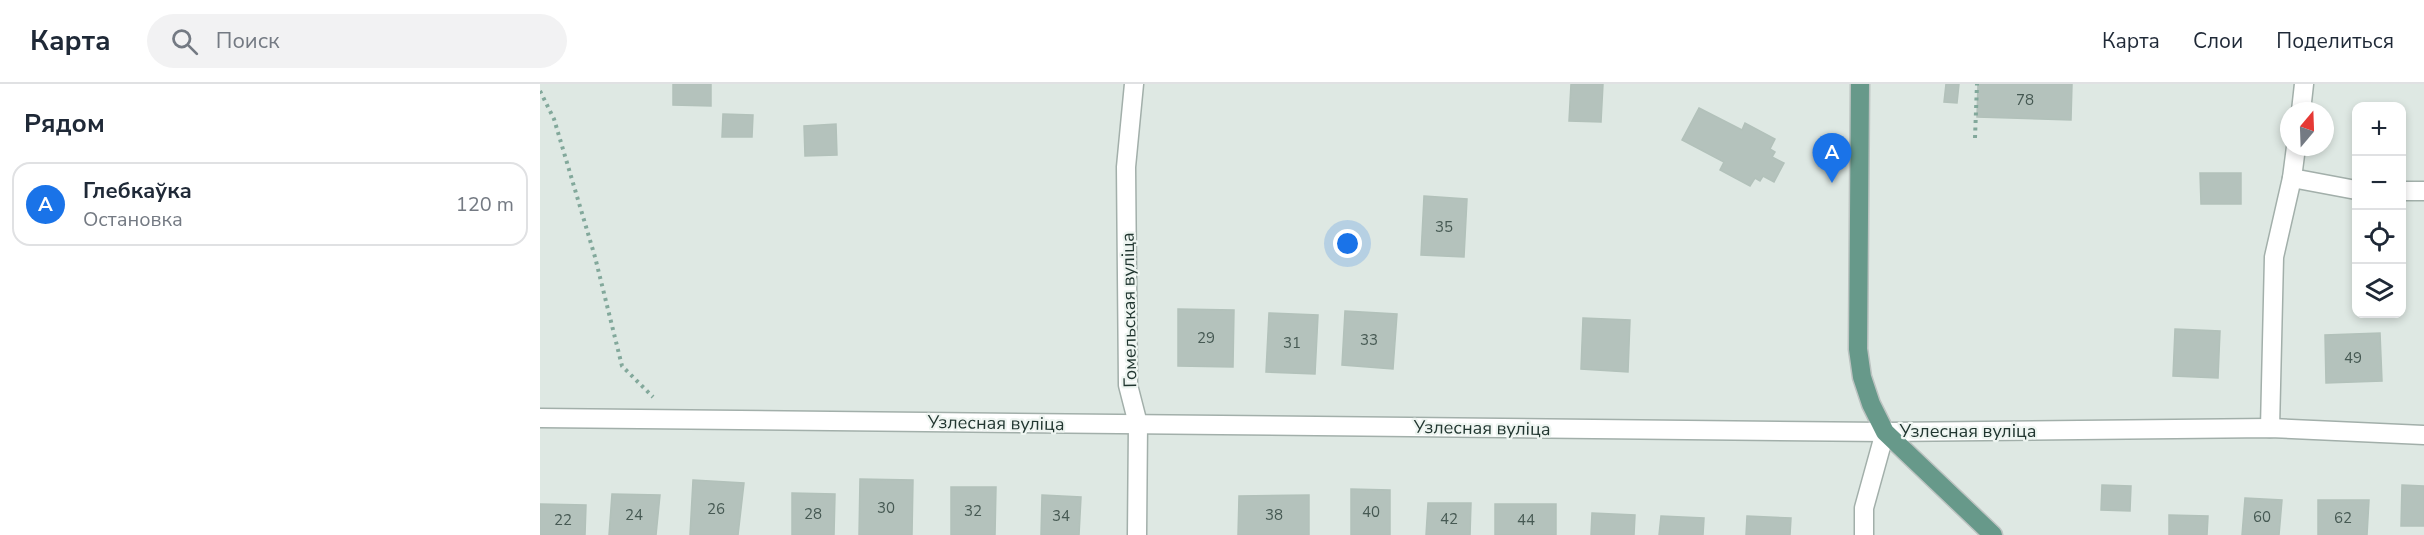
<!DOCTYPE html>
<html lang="ru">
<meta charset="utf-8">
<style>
body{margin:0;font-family:"Nunito Sans",sans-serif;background:#f2f2f3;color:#1f2937}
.controls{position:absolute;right:18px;top:18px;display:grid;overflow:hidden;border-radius:12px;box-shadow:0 3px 9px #0003}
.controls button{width:54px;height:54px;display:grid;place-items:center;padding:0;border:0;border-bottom:2px solid #e0e1e3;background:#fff;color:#1f2937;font:30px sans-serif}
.compass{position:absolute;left:1740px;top:18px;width:54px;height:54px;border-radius:50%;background:#fff;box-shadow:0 3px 9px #0003;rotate:19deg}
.you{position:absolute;left:808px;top:160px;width:21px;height:21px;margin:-15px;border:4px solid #fff;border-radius:50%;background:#1a73e8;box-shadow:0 0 0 9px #1a73e833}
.badge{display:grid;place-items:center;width:39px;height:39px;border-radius:50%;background:#1a73e8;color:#fff;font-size:20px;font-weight:700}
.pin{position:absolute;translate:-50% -50px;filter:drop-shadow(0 2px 3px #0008)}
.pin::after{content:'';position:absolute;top:32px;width:21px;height:18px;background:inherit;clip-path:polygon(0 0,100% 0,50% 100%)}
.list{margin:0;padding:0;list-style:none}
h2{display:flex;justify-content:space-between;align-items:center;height:78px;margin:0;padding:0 24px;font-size:26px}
h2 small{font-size:20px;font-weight:400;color:#747a83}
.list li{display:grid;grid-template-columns:39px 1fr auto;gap:18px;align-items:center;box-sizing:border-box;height:84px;margin:0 12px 12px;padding:0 12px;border:2px solid #e0e1e3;border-radius:18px}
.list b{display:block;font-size:22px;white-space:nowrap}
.list p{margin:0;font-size:20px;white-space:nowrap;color:#747a83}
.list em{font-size:20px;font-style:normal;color:#747a83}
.icon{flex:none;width:33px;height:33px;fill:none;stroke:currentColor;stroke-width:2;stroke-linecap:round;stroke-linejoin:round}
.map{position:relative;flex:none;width:1884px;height:451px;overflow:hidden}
header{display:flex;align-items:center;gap:36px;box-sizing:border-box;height:84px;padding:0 30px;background:#fff;border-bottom:2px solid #e0e1e3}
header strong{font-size:28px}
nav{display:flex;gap:33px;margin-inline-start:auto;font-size:21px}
.search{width:420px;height:54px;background:#f2f2f3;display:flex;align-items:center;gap:15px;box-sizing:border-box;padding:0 21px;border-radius:33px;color:#747a83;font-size:22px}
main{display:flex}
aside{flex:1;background:#fff}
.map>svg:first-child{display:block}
.building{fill:#b4c2bc;stroke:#b2c1ba;stroke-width:1.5}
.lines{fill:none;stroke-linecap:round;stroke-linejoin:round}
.minor-casing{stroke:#a2afaa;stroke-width:21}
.major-casing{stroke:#bcc3c1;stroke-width:21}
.path{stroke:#82a89b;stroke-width:4;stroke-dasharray:3 4.5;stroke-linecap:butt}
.minor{stroke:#fff;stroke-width:18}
.major{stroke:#67998a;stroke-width:18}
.labels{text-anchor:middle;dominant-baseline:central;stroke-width:4.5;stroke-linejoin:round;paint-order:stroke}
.number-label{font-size:15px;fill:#465953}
.street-label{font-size:18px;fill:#213630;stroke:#eef5f1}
</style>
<header>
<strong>Карта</strong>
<div class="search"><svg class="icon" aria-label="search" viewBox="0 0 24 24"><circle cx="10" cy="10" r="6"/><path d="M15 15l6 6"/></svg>Поиск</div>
<nav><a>Карта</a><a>Слои</a><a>Поделиться</a></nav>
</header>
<main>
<aside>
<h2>Рядом<small></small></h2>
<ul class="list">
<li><span class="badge">A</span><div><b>Глебкаўка</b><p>Остановка</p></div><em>120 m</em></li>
</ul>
</aside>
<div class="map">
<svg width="1884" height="451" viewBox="0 0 1884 451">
<rect width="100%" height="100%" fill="#dee8e3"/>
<g class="building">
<polygon points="133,0 171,0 171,22 133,21"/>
<polygon points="1031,0 1063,0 1061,38 1029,37"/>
<polygon points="1406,0 1419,0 1417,19 1404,18"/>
<polygon points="1438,0 1532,0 1531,36 1437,33"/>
<polygon points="1159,24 1202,46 1205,39 1235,55 1230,65 1235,68 1232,73 1244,79 1234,98 1223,92 1220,97 1215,94 1210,102 1180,86 1184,78 1142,56"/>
<polygon points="183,30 213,31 212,53 182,53"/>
<polygon points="296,40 297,71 265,72 264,42"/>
<polygon points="1660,89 1701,89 1701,120 1661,120"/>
<polygon points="884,112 927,115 924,173 881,171"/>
<polygon points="638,225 694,226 693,283 638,282"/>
<polygon points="805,227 857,230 853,285 802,281"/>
<polygon points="729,229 778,231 775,290 726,288"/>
<polygon points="1043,234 1090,236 1088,288 1041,285"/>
<polygon points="1635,245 1680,247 1678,294 1633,292"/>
<polygon points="1840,249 1842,297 1786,299 1785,251"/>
<polygon points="320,395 373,396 372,451 319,451"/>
<polygon points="153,396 204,399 198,451 150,451"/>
<polygon points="1562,401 1591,402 1590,427 1561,426"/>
<polygon points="1862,401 1884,402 1884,442 1861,442"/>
<polygon points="411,403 456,403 455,451 411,451"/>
<polygon points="811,405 850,406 850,451 811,451"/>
<polygon points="252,409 295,410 294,451 252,451"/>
<polygon points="72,410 120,411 116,451 69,451"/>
<polygon points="502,411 541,413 539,451 501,451"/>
<polygon points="769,411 769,451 698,451 699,412"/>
<polygon points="1705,414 1742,416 1739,451 1702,451"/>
<polygon points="1778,416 1829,416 1827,451 1778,451"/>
<polygon points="888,419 931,419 930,451 886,451"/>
<polygon points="0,420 46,421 45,451 0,451"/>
<rect x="955" y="420" width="61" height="31"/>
<polygon points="1052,429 1095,431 1094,451 1051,451"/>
<polygon points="1629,431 1668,432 1667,451 1629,451"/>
<polygon points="1121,432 1164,434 1163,451 1119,451"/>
<polygon points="1207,432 1251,434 1250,451 1206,451"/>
</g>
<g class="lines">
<defs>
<g id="minor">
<polyline points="594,0 586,83 588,301 598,340 597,451"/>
<polyline points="1761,27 1764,0"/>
<polyline points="1752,94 1816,106"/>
<polyline points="1862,107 1884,107"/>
<polyline points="0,334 1345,348 1730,344 1884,351"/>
<polyline points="1730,344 1734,173 1752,94 1756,63"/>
<polyline points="1324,451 1324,424 1345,348"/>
</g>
<polyline id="major" points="1320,0 1318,265 1322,293 1331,320 1345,348 1453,451"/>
</defs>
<use href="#minor" class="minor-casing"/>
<use href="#major" class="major-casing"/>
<g class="path">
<polyline points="0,7 14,35 55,173 82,282 113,313"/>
<polyline points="1435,54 1437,0"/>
</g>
<use href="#minor" class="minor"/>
<use href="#major" class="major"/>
</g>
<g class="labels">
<g class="number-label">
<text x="1485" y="16">78</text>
<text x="904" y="143">35</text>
<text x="666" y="254">29</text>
<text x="829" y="256">33</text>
<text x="752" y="259">31</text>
<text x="1813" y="274">49</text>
<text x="346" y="424">30</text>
<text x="176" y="425">26</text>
<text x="433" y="427">32</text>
<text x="831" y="428">40</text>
<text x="273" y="430">28</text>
<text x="94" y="431">24</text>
<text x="734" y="431">38</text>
<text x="521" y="432">34</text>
<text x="1722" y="433">60</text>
<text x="1803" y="434">62</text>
<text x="909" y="435">42</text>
<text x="23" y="436">22</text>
<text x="986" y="436">44</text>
</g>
<g class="street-label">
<text transform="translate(589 226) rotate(-91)">Гомельская вуліца</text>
<text transform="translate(456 339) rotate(1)">Узлесная вуліца</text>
<text transform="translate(942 344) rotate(1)">Узлесная вуліца</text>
<text x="1428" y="347">Узлесная вуліца</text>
</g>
</g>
</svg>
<div class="controls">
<button>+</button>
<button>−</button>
<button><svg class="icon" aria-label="locate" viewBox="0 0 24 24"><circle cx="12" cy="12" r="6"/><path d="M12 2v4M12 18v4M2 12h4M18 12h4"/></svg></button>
<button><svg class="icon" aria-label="layers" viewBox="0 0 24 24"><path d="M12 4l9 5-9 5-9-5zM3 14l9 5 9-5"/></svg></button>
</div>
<svg class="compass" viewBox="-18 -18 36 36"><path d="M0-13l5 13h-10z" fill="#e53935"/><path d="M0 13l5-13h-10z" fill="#747a83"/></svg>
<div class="you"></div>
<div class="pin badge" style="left:1292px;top:99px">A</div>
</div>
</main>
